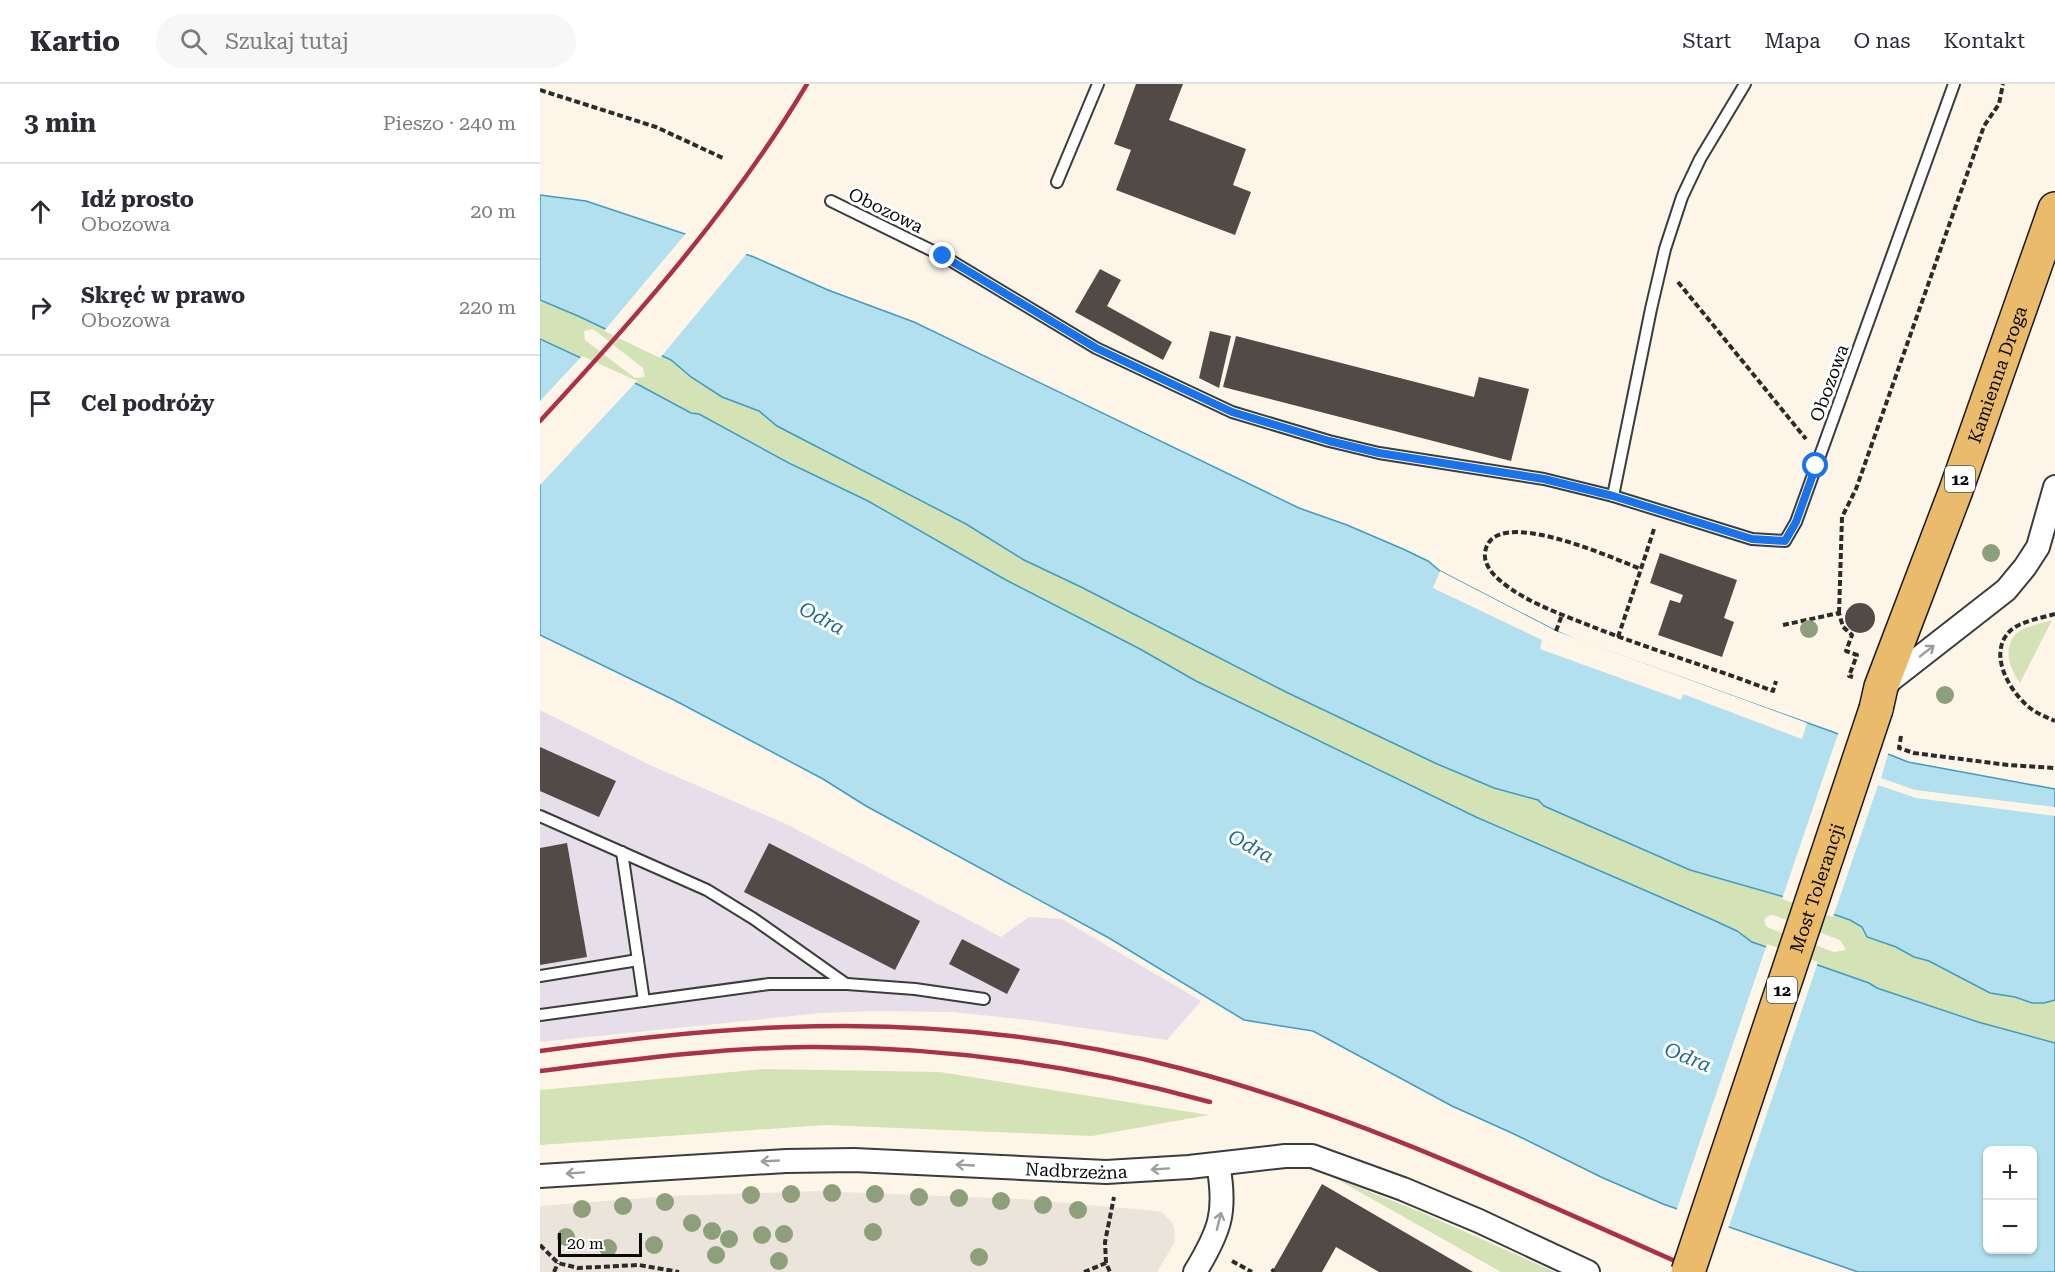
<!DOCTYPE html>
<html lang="pl">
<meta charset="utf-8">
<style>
body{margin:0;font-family:"Roboto Serif",serif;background:#f7f7f7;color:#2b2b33}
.controls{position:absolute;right:18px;bottom:18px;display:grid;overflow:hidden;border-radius:9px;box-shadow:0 2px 4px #0004}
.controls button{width:54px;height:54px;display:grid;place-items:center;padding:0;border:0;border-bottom:2px solid #e1e1e2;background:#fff;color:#2b2b33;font:30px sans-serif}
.scale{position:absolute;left:18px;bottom:15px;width:84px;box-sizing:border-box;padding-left:6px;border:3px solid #090909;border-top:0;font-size:16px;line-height:21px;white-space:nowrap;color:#090909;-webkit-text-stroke:4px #fff;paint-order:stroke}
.stop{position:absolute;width:18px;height:18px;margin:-14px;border:4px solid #1a73e8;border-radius:50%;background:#fff}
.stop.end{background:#1a73e8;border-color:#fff;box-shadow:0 2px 6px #0008}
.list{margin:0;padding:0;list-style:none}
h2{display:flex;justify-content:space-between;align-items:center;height:78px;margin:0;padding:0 24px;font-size:26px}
h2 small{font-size:20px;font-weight:400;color:#7c7c81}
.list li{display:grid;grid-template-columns:39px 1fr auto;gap:18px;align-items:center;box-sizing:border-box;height:96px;padding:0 24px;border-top:2px solid #e1e1e2}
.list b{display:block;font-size:22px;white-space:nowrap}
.list p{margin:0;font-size:20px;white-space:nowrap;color:#7c7c81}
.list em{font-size:20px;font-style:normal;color:#7c7c81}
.icon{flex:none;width:33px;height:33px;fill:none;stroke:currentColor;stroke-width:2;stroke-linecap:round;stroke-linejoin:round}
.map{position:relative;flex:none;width:1515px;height:1188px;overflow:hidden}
header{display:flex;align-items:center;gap:36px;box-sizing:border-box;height:84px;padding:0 30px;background:#fff;border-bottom:2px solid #e1e1e2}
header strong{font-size:28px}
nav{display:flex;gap:33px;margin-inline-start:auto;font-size:21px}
.search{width:420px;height:54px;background:#f7f7f7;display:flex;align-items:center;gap:15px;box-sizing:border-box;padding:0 21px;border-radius:33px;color:#7c7c81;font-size:22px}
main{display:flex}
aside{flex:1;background:#fff}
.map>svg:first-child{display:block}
.industrial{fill:#e6dee8}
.green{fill:#d3e3b6;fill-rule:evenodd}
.plaza{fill:#eae4da}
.water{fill:#b2e0ef;stroke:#419cbe;stroke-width:1.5;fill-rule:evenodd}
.pier{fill:#fdf6e8}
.building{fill:#514a47}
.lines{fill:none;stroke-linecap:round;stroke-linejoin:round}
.service-casing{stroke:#3c3c3c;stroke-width:14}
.minor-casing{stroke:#3c3c3c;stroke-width:26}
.primary-casing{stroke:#1a1a1a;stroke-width:36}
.path{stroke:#2b2b2b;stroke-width:4;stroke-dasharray:6 3;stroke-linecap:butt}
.service{stroke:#fff;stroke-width:10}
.minor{stroke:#fff;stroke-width:22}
.primary{stroke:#eabb6a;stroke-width:33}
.rail{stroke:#aa3146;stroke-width:4.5}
.primary-bridge-casing{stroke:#1a1a1a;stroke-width:36;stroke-linecap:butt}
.primary-bridge{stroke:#eabb6a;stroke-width:33}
.tree{fill:#8ea07b}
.oneway{stroke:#9d9d9d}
.route{stroke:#1a73e8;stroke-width:8}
.labels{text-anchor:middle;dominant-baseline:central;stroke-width:6;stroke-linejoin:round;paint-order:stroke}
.shield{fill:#fff;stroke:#535353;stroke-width:1.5}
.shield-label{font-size:16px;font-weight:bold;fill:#090909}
.street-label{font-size:18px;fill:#090909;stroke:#fff}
.water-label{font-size:20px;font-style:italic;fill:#216c8d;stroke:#fff}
</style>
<header>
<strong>Kartio</strong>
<div class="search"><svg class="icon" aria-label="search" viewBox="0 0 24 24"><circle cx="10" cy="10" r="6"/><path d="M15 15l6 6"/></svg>Szukaj tutaj</div>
<nav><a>Start</a><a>Mapa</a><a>O nas</a><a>Kontakt</a></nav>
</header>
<main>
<aside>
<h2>3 min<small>Pieszo · 240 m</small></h2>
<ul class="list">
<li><svg class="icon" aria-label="ahead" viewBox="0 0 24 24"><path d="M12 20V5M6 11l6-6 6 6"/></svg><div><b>Idź prosto</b><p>Obozowa</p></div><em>20 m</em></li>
<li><svg class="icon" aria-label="right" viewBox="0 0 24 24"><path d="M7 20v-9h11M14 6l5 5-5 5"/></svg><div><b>Skręć w prawo</b><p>Obozowa</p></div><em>220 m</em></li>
<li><svg class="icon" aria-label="arrive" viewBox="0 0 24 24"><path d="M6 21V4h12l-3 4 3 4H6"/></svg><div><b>Cel podróży</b></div></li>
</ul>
</aside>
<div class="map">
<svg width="1515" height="1188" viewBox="0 0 1515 1188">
<rect width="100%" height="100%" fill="#fdf6e8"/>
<polygon class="industrial" points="0,626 112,682 246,740 461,853 489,833 522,835 661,917 627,956 488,936 413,928 334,927 281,929 0,958"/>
<g class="green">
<path d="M0,216L38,232L131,276L151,293L182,313L219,327L237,342L426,440L484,476L541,503L746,608L895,679L954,704L998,716L1004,722L1150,786L1241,812L1310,836L1322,843L1327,853L1356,863L1374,873L1389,877L1450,908L1475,913L1492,919H1504L1515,916V959L1438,938L1337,904L1329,899L1212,858L1191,844L936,733L776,656L754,644L656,597L600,565L466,496L386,450L159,330L151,329L99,301L0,255ZM53,245L103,284L105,293L95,294L45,256L44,247ZM1233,831L1300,856L1306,866L1294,868L1229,844L1226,842L1224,836L1228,832Z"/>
<path d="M1512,536L1480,599C1470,585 1462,565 1476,550C1484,542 1501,540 1512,536Z"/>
<polygon points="225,985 400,988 669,1031 552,1052 286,1041 0,1061 0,1006"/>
<polygon points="795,1094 883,1129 1015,1188 961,1188"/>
</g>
<polygon class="plaza" points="278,1107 481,1115 618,1127 624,1130 632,1139 634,1144 635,1158 617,1188 0,1188 0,1122 129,1112"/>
<g class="water">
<polygon points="0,111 46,117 214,173 288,206 374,238 759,424 807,441 863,465 888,477 900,487 1016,547 1037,556 1293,648 1368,678 1515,705 1515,916 1504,919 1492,919 1475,913 1450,909 1389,877 1374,873 1356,863 1327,853 1322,843 1310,836 1241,812 1150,786 1004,722 998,716 954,704 895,679 746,608 541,503 484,476 426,440 237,342 219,327 182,313 151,293 131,276 38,232 0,216"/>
<path d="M0,255L99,301L151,329L159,330L249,379L328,417L466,496L600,565L656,597L936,733L1171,835L1197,847L1212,858L1329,899L1337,904L1438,938L1515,959V1188H1318L1123,1120L1061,1093L974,1050L912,1022L773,947L704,936L569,854L326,722L283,695L134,616L0,551ZM1448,1066H1492V1166H1448Z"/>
</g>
<g class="pier">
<polygon points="147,148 208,168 120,274 64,247"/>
<polygon points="42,272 97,297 0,401 0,317"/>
<polygon points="900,487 1016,547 1267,639 1262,655 1143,610 1141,616 1000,565 1002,556 893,504"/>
<polygon points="1299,647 1349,667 1341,694 1375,706 1515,723 1515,732 1376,714 1338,701 1293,833 1242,815"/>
<polygon points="1227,860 1278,878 1188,1145 1136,1128"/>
</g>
<g class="building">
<polygon points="596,0 643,0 629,36 706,65 693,101 711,108 695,151 576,106 591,66 574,60"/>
<polygon points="560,185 581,196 567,222 632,258 623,276 535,228"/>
<polygon points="670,247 691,252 679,304 659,294"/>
<polygon points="696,252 934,313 939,293 989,305 971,377 683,303"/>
<polygon points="1120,469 1197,496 1184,534 1194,538 1182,573 1118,551 1130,516 1140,519 1143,511 1110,499"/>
<circle cx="1320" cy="534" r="15"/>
<polygon points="0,663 76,697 59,733 0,707"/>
<polygon points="27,759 47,873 0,881 0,764"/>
<polygon points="229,759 380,837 355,886 204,808"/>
<polygon points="422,855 480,885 467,910 409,880"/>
<polygon points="782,1100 933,1188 839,1188 796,1163 782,1188 732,1188"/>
</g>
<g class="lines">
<defs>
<g id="service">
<polyline points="517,98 558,0"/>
<polyline points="291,117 403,172 556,264 692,328 789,357 839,369 1004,395 1073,412 1212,455 1245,457 1256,438 1414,0"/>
<polyline points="1073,412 1111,225 1125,165 1142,113 1160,75 1205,0"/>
<polyline points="0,732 167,806 214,835 306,900"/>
<polyline points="82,768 104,917"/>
<polyline points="0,892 98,876"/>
<polyline points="0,931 229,900 307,900 375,905 444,915"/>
</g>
<g id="minor">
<polyline points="1343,602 1466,506 1485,483 1498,463 1515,403"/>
<path id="s1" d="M0,1092L246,1077L314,1076L566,1088L649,1083L745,1072H772L863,1105L939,1137L1048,1188"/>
<path d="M655,1188C680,1147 687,1128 678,1080"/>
</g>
<g id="primary">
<path id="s2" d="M1336,625L1341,603L1416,406L1515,125"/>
</g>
</defs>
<use href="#service" class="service-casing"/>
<use href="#minor" class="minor-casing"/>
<use href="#primary" class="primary-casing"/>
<g class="path">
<polyline points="0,6 116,43 185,75"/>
<polyline points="1138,198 1266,355"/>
<path d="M1114,445L1101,485C1074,475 951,418 945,469C943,485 962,499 974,507C999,523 1026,532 1053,543C1112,566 1173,584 1233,607L1236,597"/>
<polyline points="1299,529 1302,433 1316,405 1444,42 1459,20 1463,0"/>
<path d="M1515,530C1501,534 1482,537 1471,546C1446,569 1470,608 1490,624C1498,630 1506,633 1515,637"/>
<polyline points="1243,541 1299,529 1303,543 1312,551 1306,567 1317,571 1309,592 1313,593"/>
<polyline points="1016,547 1022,531"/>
<polyline points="1078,553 1101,485"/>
<polyline points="1361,652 1359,664 1374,669 1468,681 1515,684"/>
<polyline points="0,1161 18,1179 38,1184 99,1181 139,1188"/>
<polyline points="692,1177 712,1188"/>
<polyline points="566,1179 565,1158 574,1113"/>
<polyline points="14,1188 18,1179"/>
<polyline points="544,1188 566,1179 570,1188"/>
<polyline points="732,1188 734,1185"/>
</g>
<use href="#service" class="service"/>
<use href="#minor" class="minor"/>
<use href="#primary" class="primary"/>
<g class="rail">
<path d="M0,337C97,232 193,124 267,0"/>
<path d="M0,967C82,956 164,946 247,943C379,938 515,951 643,985C822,1032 991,1114 1160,1188"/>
<path d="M0,987C89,976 177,964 267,963C403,962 539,982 670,1018"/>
</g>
<defs>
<g id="primary-bridge">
<path id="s3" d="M1148,1188L1336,625"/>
</g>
</defs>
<use href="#primary-bridge" class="primary-bridge-casing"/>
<use href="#primary-bridge" class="primary-bridge"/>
</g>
<g class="tree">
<circle cx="1451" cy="469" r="9"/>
<circle cx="1269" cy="545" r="9"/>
<circle cx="1405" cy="611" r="9"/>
<circle cx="292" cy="1109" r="9"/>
<circle cx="251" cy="1110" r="9"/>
<circle cx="335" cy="1110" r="9"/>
<circle cx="211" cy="1111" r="9"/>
<circle cx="379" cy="1113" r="9"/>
<circle cx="419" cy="1114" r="9"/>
<circle cx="461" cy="1117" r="9"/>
<circle cx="125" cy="1118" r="9"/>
<circle cx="503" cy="1121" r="9"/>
<circle cx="83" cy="1122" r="9"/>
<circle cx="42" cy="1125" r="9"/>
<circle cx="538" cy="1126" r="9"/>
<circle cx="152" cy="1139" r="9"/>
<circle cx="172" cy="1147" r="9"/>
<circle cx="333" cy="1148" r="9"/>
<circle cx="244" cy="1150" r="9"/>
<circle cx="222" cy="1151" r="9"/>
<circle cx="26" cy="1153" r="9"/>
<circle cx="189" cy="1155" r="9"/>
<circle cx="114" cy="1161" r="9"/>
<circle cx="68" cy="1164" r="9"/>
<circle cx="176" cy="1171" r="9"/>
<circle cx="439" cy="1173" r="9"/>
<circle cx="239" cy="1177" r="9"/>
</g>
<defs><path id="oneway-shaft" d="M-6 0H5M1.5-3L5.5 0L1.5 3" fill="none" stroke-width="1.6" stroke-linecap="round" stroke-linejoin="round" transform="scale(1.5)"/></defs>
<g class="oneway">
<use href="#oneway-shaft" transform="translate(1387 567) rotate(-38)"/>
<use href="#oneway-shaft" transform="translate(230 1077) rotate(177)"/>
<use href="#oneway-shaft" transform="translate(425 1081) rotate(-177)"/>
<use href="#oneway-shaft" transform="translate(620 1085) rotate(176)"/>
<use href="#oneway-shaft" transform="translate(35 1089) rotate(176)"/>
<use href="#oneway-shaft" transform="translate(679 1137) rotate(-76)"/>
</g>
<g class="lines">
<polyline class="route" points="403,172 556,264 692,328 789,357 839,369 1004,395 1073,412 1212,455 1245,457 1256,438 1276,382"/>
</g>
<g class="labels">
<g class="shield">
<rect x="1405" y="382" width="30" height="26" rx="4.5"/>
<rect x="1227" y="893" width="30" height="26" rx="4.5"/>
</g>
<g class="shield-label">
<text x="1420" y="395">12</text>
<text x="1242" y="906">12</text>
</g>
<g class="street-label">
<text transform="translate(346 126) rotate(26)">Obozowa</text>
<text stroke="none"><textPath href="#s2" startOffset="356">Kamienna Droga</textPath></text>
<text transform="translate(1289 299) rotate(-70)">Obozowa</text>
<text stroke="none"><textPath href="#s3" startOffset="405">Most Tolerancji</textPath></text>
<text stroke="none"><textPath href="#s1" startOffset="537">Nadbrzeżna</textPath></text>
</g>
<g class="water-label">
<text transform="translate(282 534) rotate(28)">Odra</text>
<text transform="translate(711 762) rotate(28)">Odra</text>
<text transform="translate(1148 973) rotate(22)">Odra</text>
</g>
</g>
</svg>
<div class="controls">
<button>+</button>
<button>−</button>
</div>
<div class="scale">20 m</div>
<div class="stop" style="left:1276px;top:382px"></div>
<div class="stop end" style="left:403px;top:172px"></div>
</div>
</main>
